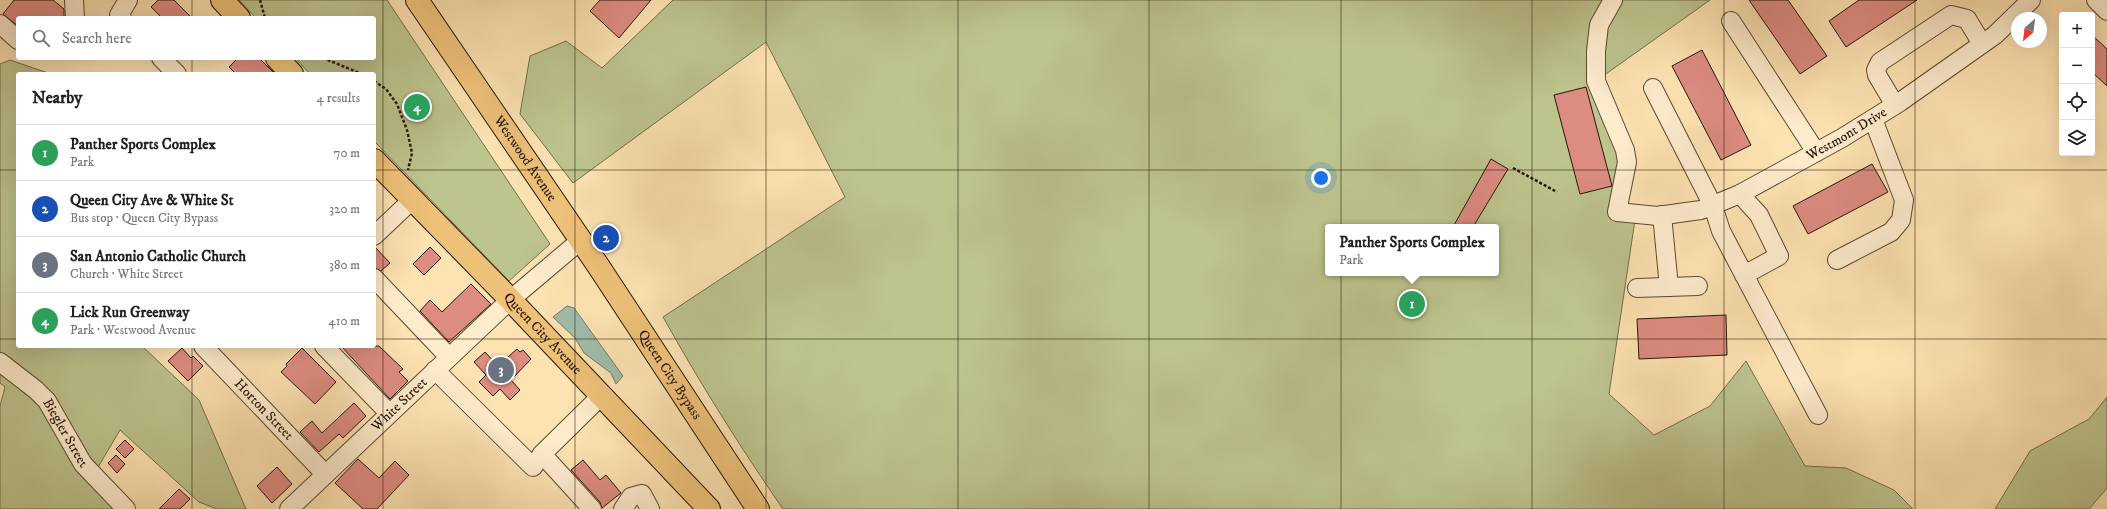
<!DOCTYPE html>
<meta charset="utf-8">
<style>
body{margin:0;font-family:"IM FELL DW Pica",serif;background:#f6f6f6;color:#202124}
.controls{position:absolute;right:12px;top:12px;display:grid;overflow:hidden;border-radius:4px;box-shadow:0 4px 16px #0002}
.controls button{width:36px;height:36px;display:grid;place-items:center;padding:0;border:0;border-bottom:1px solid #e0e0e0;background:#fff;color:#202124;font:20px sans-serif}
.compass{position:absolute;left:2011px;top:12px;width:36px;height:36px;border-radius:50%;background:#fff;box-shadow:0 4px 16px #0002;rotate:208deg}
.you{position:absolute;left:1321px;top:178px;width:14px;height:14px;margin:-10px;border:3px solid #fff;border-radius:50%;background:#1a73e8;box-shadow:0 0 0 6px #1a73e833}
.badge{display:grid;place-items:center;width:26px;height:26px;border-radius:50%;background:#8f2418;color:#fff;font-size:13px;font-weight:700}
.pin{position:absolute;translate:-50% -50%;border:2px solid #fff;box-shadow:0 1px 4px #0006}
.popup{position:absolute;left:1325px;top:224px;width:174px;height:52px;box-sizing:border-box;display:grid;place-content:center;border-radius:4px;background:#fff;filter:drop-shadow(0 1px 3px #0005);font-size:13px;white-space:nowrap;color:#757577}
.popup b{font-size:15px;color:#202124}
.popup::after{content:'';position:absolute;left:50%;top:100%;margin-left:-8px;border:8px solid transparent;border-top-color:#fff}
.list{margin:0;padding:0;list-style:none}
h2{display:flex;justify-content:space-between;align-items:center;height:52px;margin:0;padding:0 16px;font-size:17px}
h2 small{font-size:13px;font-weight:400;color:#757577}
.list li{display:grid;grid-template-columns:26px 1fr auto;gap:12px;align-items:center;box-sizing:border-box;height:56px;padding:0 16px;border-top:1px solid #e0e0e0}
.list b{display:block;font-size:15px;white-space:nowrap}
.list p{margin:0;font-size:13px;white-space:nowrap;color:#757577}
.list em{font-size:13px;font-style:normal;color:#757577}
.icon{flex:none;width:22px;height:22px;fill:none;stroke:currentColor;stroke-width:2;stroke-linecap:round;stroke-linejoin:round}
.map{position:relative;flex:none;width:2107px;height:509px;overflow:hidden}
.search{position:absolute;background:#fff;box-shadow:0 4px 16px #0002;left:16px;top:16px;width:360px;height:44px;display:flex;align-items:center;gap:10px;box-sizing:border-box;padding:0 14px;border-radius:4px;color:#757577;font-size:15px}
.panel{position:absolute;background:#fff;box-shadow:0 4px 16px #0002;left:16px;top:72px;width:360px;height:276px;border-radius:4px}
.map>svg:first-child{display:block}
.green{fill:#bdc48e;stroke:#726e4a;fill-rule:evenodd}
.water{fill:#9fbeac;stroke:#6f7b6a}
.building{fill:#dd8c81;stroke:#271706}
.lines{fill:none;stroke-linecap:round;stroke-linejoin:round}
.minor-casing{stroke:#5c4a31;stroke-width:20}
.major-casing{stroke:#271706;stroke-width:24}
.path{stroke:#271706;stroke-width:2.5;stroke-dasharray:3 2;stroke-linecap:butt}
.minor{stroke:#feeccd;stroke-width:18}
.major{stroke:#eec179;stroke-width:22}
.grid{fill:none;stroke:#271706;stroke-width:1;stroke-opacity:0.55}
.labels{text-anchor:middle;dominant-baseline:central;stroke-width:3;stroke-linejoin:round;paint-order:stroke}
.street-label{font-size:14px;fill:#271706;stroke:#feeccd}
</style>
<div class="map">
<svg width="2107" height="509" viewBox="0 0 2107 509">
<rect width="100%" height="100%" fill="#fde2b2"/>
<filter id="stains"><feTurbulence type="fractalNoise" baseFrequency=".005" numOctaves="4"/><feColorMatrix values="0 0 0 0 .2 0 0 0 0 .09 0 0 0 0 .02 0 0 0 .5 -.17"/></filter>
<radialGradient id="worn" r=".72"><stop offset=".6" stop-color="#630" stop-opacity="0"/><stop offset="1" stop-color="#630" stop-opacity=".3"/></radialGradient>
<g class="green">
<polygon points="239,0 387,0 550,244 509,281 374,141 374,74 310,74 295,58 374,58 374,18 256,18"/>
<path d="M673,0H1710L1596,81L1625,150L1617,212L1636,213L1609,394L1654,435L1710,406L1746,361L1805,466L1846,468L1894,490L1913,509H783C740,447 700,383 663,317L845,197L766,42L573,183L520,114L530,56L566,41L602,68ZM1328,227H1496V273H1328Z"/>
<polygon points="10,60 51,74 18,74 18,346 142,346 199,400 246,509 217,509 199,502 120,430 91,479 118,509 0,509 0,406 5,387 0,383 0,64"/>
<polygon points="2107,397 2107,488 2089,509 1995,509 2030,451 2089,419"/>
</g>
<polygon class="water" points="567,306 574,308 623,376 616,384 611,373 584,353 575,338 553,317"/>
<g class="building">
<polygon points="14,0 53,0 64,9 64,18 18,18 18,26 3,14"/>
<polygon points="158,0 174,0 192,18 162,18 151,7"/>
<polygon points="600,0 651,0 619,38 590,11"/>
<polygon points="1749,0 1788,0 1827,56 1800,74"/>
<polygon points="1859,0 1917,0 1846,47 1829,21"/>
<polygon points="2092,35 2107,49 2107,86 2092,72"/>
<polygon points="1702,50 1751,145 1721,160 1672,66"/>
<polygon points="238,58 259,58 275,74 236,74 229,67"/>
<polygon points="1586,87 1612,186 1580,194 1554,95"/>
<polygon points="1491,159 1508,169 1473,227 1453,227"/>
<polygon points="1872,164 1888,192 1808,234 1793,206"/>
<polygon points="374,246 390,263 381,271 374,268"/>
<polygon points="430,247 441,258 424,275 413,264"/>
<polygon points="471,284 491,304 449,342 420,311 430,300 442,312"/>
<polygon points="1726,315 1727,355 1639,359 1637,319"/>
<polygon points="341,346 379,346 403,369 399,372 408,381 390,399"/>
<polygon points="182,348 191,358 193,356 203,366 188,381 168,361"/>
<polygon points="302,348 336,382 315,404 281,372 287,366 286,364"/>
<polygon points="517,349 520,352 523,350 531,359 511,380 520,390 510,400 500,389 493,396 479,382 486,375 474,362 485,352 498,366"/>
<polygon points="354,403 366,416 343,438 339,434 319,452 300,432 312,421 322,433"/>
<polygon points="125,440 134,449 125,458 116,449"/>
<polygon points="116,455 125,464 117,473 108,463"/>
<polygon points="358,459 379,478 395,461 409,475 377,509 363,509 335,483"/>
<polygon points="583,460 600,480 606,475 621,493 602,508 600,502 571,470"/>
<polygon points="277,467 292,484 272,503 257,486"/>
<polygon points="179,489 190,499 180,509 159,509"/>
</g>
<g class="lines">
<defs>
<g id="minor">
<polyline points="74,0 75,18"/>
<path id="s1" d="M1613,0L1599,25L1596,51V81L1625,150L1627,162L1617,212L1658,216L1686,212L1701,210L1740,194L1842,138L1900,102L1995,35L2031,0"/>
<polyline points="2096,0 2107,11"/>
<polyline points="122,18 119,15 128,0"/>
<polyline points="1731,21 1816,152"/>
<polyline points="0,24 18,40"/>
<polyline points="161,58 177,74"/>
<polyline points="1653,88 1713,206 1721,231 1818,415"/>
<polyline points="1895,105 1877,75 1876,70 1880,62 1951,15 1967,19 1982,44"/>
<polyline points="1740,194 1759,215 1779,256 1744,275"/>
<polyline points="1662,215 1669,287"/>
<polyline points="374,236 412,200"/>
<polyline points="1837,260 1891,232 1901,220 1904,200 1873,119"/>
<polyline points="374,278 449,357"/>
<polyline points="1637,288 1698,286"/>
<path id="s2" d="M203,346L325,474"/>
<polyline points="324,346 389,413"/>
<path id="s3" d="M0,362L36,390L47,401L83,464L126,509"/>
<polyline points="435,370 533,467 542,454 601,396"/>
<polyline points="542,454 592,509"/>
<path id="s4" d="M289,509L510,300L581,240"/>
<polyline points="623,509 631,497 642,494 650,509"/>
</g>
<g id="major">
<polyline points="222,0 239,18"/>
<path id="s5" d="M417,0L599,267L758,509"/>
<polyline points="277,58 292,74"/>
<path id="s6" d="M374,160L502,291L709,509"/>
</g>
</defs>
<use href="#minor" class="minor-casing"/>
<use href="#major" class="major-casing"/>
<g class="path">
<polyline points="260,0 265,18"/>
<polyline points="323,58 362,74"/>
<polyline points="374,81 386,89 397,104 407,130 412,153 408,170"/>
<polyline points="1513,168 1557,192"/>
</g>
<use href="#minor" class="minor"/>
<use href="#major" class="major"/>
</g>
<path class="grid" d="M192,0V18M383,0V509M575,0V509M766,0V509M958,0V509M1149,0V509M1341,0V509M1532,0V509M1724,0V509M1915,0V509M192,58V74M0,170H18M374,170H2107M0,339H18M374,339H2107M192,346V509"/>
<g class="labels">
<g class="street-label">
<text stroke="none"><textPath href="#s1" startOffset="472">Westmont Drive</textPath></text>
<text stroke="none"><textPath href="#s5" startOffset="192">Westwood Avenue</textPath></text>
<text stroke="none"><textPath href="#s6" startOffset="242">Queen City Avenue</textPath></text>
<text stroke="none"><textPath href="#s5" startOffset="452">Queen City Bypass</textPath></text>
<text stroke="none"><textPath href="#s4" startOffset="152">White Street</textPath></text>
<text stroke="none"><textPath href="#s2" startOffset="88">Horton Street</textPath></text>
<text stroke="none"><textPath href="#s3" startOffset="98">Biegler Street</textPath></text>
</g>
</g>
<rect width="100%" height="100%" filter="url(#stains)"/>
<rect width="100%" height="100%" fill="url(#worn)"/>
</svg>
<div class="controls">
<button>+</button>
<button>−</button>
<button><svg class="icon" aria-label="locate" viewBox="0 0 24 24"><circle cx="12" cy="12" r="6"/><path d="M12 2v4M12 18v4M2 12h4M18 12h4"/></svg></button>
<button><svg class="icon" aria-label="layers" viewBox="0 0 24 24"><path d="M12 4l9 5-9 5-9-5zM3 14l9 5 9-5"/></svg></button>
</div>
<svg class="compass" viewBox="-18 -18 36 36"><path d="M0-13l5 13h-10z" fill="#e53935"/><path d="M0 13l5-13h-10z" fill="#757577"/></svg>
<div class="you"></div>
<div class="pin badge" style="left:1412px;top:304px;background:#2e9e5b">1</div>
<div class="popup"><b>Panther Sports Complex</b>Park</div>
<div class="pin badge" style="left:606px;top:238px;background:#1a4fb4">2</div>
<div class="pin badge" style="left:501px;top:370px;background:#6b7280">3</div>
<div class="pin badge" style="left:417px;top:107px;background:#2e9e5b">4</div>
<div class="search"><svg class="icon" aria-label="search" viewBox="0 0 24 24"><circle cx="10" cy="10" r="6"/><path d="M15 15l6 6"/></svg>Search here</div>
<section class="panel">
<h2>Nearby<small>4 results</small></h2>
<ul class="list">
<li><span class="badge" style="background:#2e9e5b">1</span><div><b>Panther Sports Complex</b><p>Park</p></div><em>70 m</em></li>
<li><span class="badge" style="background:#1a4fb4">2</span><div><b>Queen City Ave &amp; White St</b><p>Bus stop · Queen City Bypass</p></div><em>320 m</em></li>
<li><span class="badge" style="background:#6b7280">3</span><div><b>San Antonio Catholic Church</b><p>Church · White Street</p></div><em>380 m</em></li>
<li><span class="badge" style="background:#2e9e5b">4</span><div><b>Lick Run Greenway</b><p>Park · Westwood Avenue</p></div><em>410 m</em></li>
</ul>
</section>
</div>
